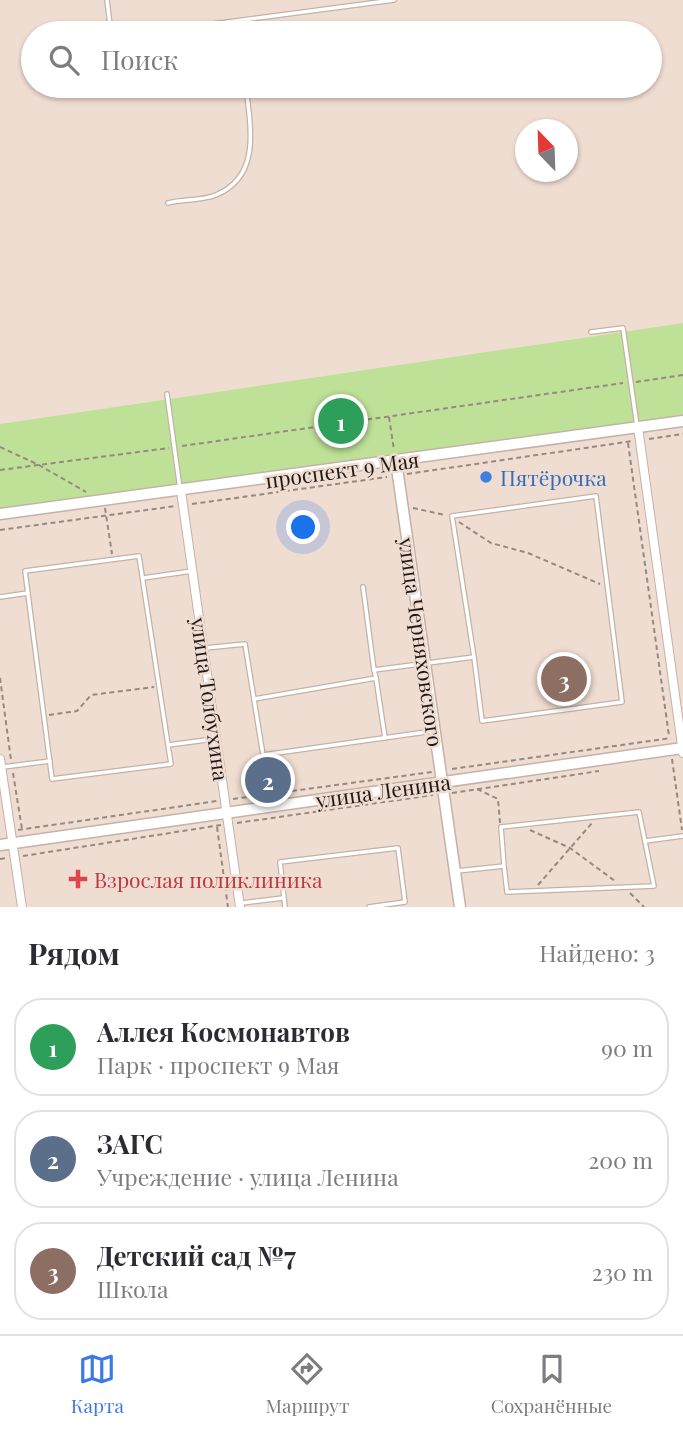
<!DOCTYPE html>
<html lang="ru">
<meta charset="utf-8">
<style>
body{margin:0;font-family:"Playfair Display",serif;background:#f2f2f3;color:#2b2b33}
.compass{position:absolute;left:515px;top:119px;width:63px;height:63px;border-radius:50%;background:#fff;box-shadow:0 2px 5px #0004;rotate:337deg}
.you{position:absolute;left:304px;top:528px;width:24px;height:24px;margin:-18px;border:5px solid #fff;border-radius:50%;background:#1a73e8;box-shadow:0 0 0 10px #1a73e833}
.badge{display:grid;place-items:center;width:46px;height:46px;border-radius:50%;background:#3c79e8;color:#fff;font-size:23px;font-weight:700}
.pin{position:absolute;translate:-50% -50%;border:4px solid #fff;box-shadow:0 2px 7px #0006}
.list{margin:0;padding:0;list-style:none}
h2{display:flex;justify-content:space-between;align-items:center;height:91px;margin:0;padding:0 28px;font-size:30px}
h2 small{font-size:23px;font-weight:400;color:#7c7c81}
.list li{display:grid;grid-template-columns:46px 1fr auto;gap:21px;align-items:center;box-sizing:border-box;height:98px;margin:0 14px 14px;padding:0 14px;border:2px solid #e1e1e2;border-radius:28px}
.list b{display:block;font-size:26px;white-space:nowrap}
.list p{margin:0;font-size:23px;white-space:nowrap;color:#7c7c81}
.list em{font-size:23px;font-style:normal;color:#7c7c81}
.icon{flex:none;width:38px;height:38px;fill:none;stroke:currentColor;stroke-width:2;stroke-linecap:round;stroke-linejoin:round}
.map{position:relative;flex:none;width:683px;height:907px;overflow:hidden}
.search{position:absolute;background:#fff;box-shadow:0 2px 5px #0004;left:21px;right:21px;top:21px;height:77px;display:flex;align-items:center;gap:18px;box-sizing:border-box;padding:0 24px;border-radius:38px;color:#7c7c81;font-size:26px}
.sheet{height:427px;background:#fff}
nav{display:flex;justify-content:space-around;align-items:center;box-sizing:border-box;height:98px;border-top:2px solid #e1e1e2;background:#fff;font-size:19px;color:#7c7c81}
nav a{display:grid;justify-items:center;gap:4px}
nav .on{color:#3c79e8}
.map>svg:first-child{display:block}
.green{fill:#bee197}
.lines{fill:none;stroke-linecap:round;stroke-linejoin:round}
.lane-casing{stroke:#c4b2a7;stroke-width:6}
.street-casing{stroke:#c4b2a7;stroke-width:10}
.secondary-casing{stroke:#c4b2a7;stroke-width:13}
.path{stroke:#968981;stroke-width:2;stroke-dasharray:5 3.5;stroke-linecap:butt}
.lane{stroke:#fff;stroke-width:3.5}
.street{stroke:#fff;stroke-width:8}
.secondary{stroke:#fff;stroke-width:10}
.shop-dot{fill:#3f7fe0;stroke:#f0ddd2;stroke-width:2.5}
.health-dot{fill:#e0444e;stroke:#f0ddd2;stroke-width:2.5}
.labels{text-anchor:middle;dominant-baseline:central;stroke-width:5;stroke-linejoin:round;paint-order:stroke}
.street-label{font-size:21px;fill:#201915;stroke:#f0ddd2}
.shop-label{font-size:21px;fill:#366cbe;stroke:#f0ddd2;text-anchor:start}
.health-label{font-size:21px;fill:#be3a42;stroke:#f0ddd2;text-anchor:start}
</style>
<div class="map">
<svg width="683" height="907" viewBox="0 0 683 907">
<rect width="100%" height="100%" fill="#f0ddd2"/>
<polygon class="green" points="683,323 683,417 0,513 0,424"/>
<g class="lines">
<defs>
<g id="lane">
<polyline points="107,0 111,33"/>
<polyline points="240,21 247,33"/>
<polyline points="228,22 231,33"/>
<polyline points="145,33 394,0"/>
<polyline points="248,94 251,86"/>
<path d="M168,203C183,199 201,201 216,195C262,176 250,126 246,86"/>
<polyline points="591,332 623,328 637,426"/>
<polyline points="167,394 180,489"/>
<polyline points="143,578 192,571"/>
<polyline points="363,587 374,670"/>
<polyline points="0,597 28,593"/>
<polyline points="205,648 245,644 263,755 433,731"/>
<polyline points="376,678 385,738"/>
<polyline points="254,699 376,678 374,670 474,657 482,721 622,702 596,496 452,516 474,657"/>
<polyline points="168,745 139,556 25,571 52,779 171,764 168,745 214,739"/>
<polyline points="3,767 50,761"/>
<polyline points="645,841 683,836"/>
<polyline points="457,871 504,866 507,892 654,886 639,812 501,827 504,866"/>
<polyline points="242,903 283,898"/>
<polyline points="285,907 280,862 398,848 405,902 369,907"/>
</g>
<g id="street">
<polyline points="638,427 683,753"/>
<polyline points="181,491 240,907"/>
<polyline points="0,759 22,907"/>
</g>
<g id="secondary">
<polyline points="396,461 460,907"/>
<polyline points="0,514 683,421"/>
<polyline points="0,845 683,748"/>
</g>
</defs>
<use href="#lane" class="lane-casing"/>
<use href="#street" class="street-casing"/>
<use href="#secondary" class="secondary-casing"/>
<g class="path">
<polyline points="636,382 683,375"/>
<polyline points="389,417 394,450"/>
<polyline points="649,439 683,434"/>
<polyline points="628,443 669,736"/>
<polyline points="182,446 623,383"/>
<polyline points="0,447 39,465 86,492"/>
<polyline points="0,470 169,448"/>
<polyline points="407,474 633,441"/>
<polyline points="192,504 387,477"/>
<polyline points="105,508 112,554"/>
<polyline points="413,508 445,515"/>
<polyline points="459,522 491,543 528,553 600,584"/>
<polyline points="0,530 176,506"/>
<polyline points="0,678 11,760"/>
<polyline points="49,715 77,711 91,695 154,687"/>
<polyline points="672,759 682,830"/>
<polyline points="452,769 671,738"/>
<polyline points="13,773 22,829"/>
<polyline points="477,789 498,799 500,823"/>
<polyline points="452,793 599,771"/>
<polyline points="233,799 432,772"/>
<polyline points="237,823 433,795"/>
<polyline points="217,827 228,907"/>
<polyline points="18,830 217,801"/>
<polyline points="530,830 570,848 615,881"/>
<polyline points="23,856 221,825"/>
<polyline points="0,859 7,858"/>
<polyline points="538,885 592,823"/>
<polyline points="630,893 644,907"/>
</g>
<use href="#lane" class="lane"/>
<use href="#street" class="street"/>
<use href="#secondary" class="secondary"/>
</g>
<circle class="shop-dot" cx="486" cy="477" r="7"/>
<path class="health-dot" d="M74.5 868.5h7v7h7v7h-7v7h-7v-7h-7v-7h7z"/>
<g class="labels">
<g class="street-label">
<text transform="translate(342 469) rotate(-8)">проспект 9 Мая</text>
<text transform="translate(422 642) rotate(82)">улица Черняховского</text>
<text transform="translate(211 699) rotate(82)">улица Толбухина</text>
<text transform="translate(383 790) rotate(-8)">улица Ленина</text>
</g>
<g class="shop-label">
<text x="500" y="477">Пятёрочка</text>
</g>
<g class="health-label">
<text x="94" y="879">Взрослая поликлиника</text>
</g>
</g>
</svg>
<svg class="compass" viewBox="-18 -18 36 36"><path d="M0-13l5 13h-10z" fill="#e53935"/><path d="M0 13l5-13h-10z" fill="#7c7c81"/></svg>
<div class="you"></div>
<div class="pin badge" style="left:341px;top:421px;background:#2e9e5b">1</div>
<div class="pin badge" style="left:268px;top:780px;background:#5c6f8a">2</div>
<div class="pin badge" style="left:564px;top:679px;background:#8d6e63">3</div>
<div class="search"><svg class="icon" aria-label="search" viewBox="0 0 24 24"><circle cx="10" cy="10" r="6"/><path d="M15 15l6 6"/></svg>Поиск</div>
</div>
<section class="sheet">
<h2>Рядом<small>Найдено: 3</small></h2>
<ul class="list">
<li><span class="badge" style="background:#2e9e5b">1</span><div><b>Аллея Космонавтов</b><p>Парк · проспект 9 Мая</p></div><em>90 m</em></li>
<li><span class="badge" style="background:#5c6f8a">2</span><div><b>ЗАГС</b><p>Учреждение · улица Ленина</p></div><em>200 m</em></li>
<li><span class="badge" style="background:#8d6e63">3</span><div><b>Детский сад №7</b><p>Школа</p></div><em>230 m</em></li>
</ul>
</section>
<nav>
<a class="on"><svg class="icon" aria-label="map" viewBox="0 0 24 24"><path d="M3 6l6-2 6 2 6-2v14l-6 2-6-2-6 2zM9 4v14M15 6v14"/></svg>Карта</a>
<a><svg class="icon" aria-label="directions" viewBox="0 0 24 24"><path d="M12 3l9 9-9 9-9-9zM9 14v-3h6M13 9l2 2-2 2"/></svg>Маршрут</a>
<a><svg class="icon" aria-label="saved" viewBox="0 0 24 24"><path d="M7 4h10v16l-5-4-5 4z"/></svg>Сохранённые</a>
</nav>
